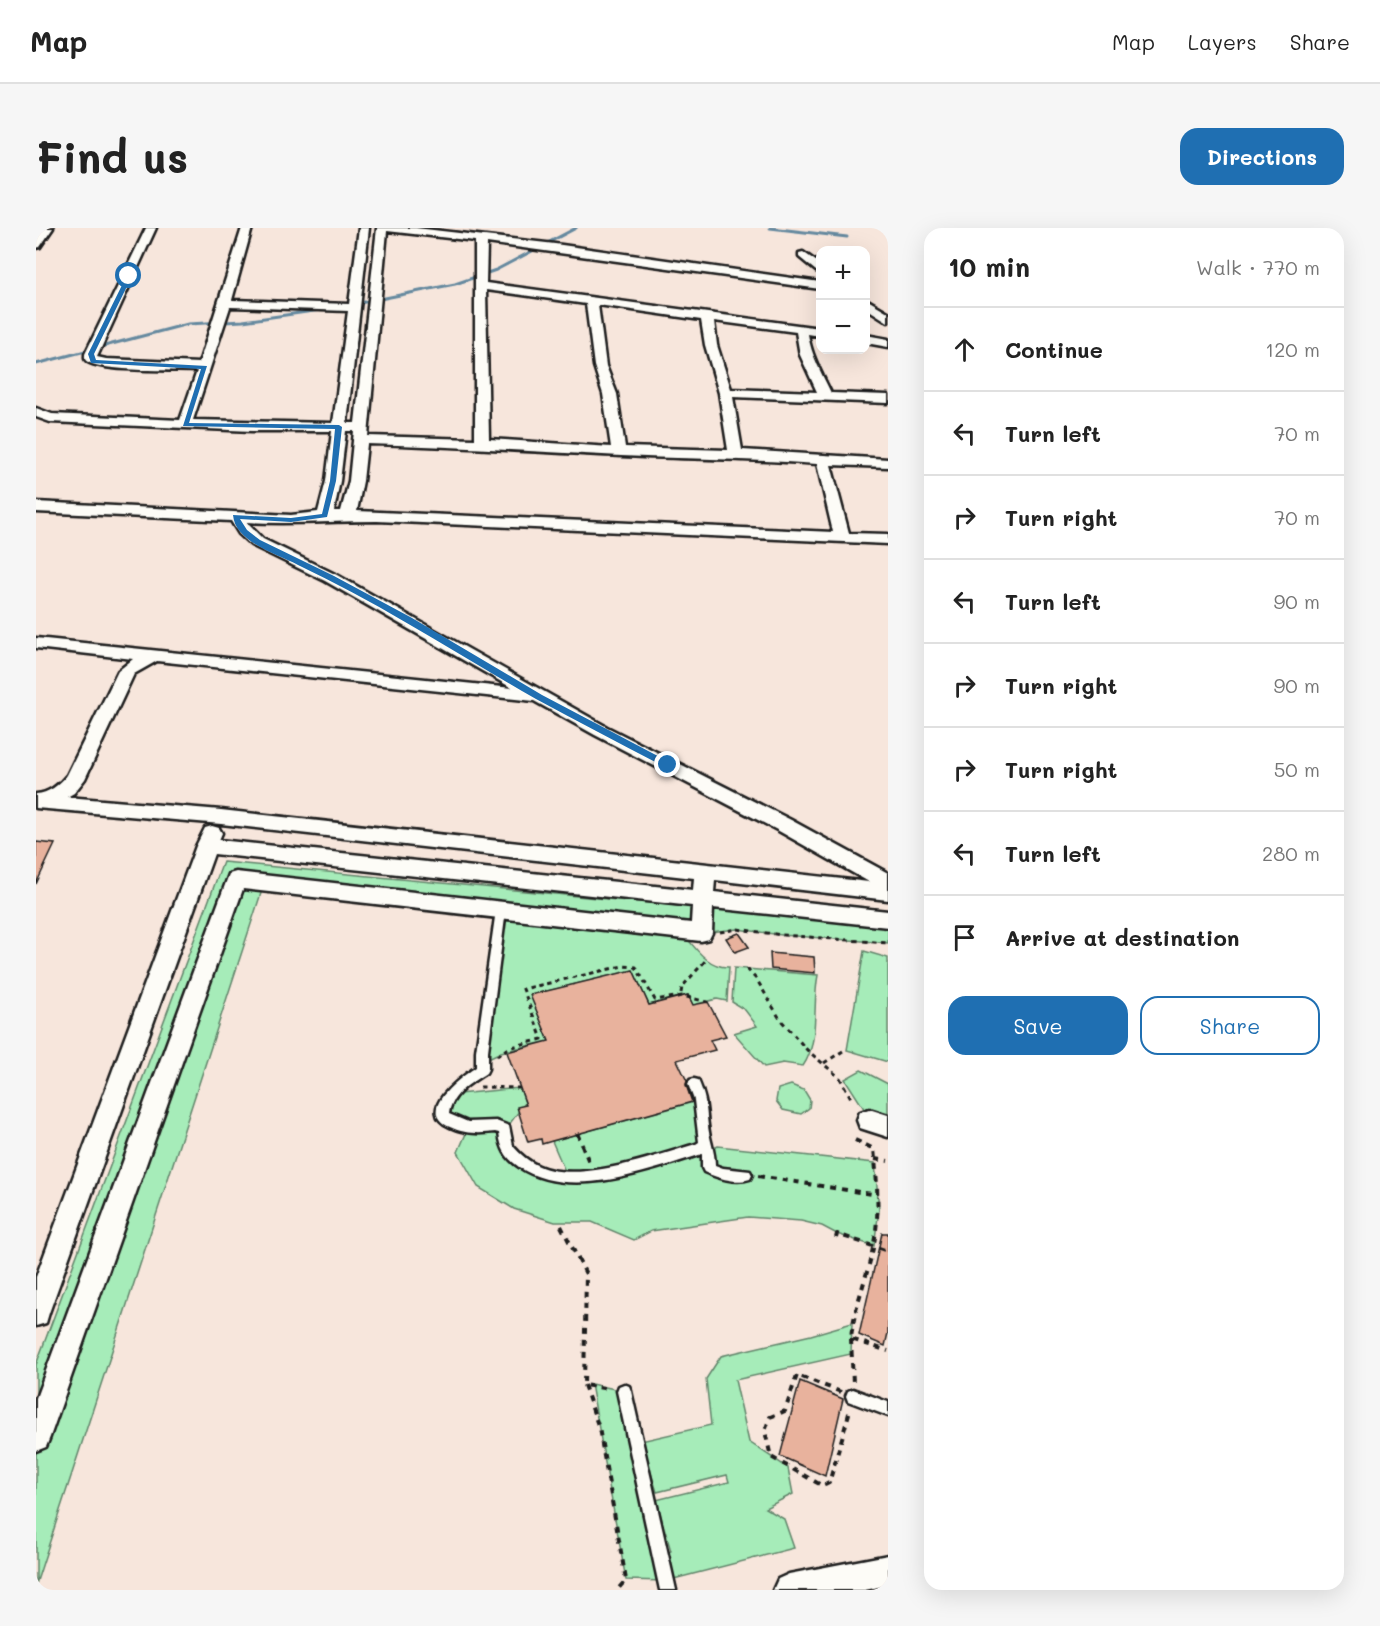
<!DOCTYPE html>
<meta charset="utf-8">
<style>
body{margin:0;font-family:Mali,sans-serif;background:#f6f6f6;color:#222}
.controls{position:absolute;right:18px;top:18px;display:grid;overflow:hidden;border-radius:12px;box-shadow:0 6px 24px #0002}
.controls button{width:54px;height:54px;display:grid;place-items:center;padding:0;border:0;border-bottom:2px solid #e0e0e0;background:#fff;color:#222;font:30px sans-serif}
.stop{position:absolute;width:18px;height:18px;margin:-14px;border:4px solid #1f6fb2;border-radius:50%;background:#fff}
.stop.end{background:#1f6fb2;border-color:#fff;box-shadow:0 2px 6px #0008}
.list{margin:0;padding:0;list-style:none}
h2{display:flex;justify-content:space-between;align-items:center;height:78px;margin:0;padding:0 24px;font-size:26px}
h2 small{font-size:20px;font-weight:400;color:#767676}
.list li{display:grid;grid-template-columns:39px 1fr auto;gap:18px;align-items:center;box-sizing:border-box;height:84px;padding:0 24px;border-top:2px solid #e0e0e0}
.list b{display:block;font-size:22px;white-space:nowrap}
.list em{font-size:20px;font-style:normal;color:#767676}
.actions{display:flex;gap:12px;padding:18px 24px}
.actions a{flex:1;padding:14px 0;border:2px solid #1f6fb2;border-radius:18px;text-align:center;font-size:21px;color:#1f6fb2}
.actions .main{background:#1f6fb2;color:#fff}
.icon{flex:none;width:33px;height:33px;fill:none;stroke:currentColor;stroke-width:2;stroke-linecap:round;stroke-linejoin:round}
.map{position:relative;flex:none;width:852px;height:1362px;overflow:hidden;border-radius:18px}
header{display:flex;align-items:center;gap:36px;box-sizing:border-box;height:84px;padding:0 30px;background:#fff;border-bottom:2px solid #e0e0e0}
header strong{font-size:28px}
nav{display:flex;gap:33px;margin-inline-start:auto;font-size:21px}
.intro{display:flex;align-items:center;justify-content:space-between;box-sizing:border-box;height:144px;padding:0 36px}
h1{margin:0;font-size:42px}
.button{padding:15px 27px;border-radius:18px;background:#1f6fb2;color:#fff;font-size:21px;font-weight:700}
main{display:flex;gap:36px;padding:0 36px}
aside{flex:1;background:#fff;border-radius:18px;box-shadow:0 6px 24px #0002}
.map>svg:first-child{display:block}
.green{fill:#a6ecb9;stroke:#61846a;stroke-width:1.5}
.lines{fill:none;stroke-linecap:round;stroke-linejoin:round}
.stream{stroke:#65899f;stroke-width:3}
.building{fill:#e8b29d;stroke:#1c1c1c;stroke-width:1.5}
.lane-casing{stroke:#1c1c1c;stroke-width:5}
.street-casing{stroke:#1c1c1c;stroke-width:5}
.path-far1{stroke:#1c1c1c;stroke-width:3;stroke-dasharray:4.5 4.5;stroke-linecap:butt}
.path{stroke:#1c1c1c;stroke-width:4;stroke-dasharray:6 6;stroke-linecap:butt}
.lane{fill:#fdfcf7;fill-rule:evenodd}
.street{fill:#fdfcf7;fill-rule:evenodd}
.route{fill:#1f6fb2}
</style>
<header>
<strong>Map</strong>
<nav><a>Map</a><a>Layers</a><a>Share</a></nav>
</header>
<div class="intro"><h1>Find us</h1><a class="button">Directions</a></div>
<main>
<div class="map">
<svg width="852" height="1362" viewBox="0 0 852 1362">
<rect width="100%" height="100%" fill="#f7e6dc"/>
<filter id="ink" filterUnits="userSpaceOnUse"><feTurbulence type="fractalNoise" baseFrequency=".0167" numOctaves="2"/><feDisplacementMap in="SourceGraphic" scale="12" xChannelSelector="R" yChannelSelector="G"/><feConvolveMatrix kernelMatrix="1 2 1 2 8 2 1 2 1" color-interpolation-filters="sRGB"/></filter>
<g filter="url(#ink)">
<g class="green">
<path d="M187,634L852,698V715L746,707L701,701L665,705L645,703C658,718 671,740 693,739L691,773L681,771L657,777L652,767L613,777L597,742L495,767L513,813L465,824L446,833L465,682L228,656L0,1356V1137Z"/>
<polygon points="828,723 852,730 852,834 811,822"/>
<path d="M698,740L782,747C776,776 784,814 767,838L747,835L728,839L698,805L721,798L709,782L696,774Z"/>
<polygon points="825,842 852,856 852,898 831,891 827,879 809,851"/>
<polygon points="755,857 768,862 774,872 773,880 765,886 747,882 740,873 742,861"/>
<polygon points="484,860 489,875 469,902 472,921 488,938 532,950 516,913 661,873 671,923 682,918 839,935 843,982 838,1018 801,1006 786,998 765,993 712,989 615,1003 598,1012 556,994 519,994 478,981 442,959 422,924 432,901 407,889 412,867"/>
<polygon points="816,1095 815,1126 699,1152 713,1214 752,1240 757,1266 729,1280 748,1291 758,1320 630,1353 590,1352 555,1156 588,1163 624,1329 635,1323 620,1272 693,1254 691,1247 621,1264 605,1213 675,1197 670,1151 685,1128 775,1107"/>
</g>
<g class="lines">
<g class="stream">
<polyline points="734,0 811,9"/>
<polyline points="319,76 419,56 460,42 540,0"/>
<polyline points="0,136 152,96 207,93 292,81"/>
</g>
</g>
<g class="building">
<polygon points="0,614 19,616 0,656"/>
<polygon points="703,705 713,719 699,724 690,710"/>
<polygon points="734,725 778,729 779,745 735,741"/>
<polygon points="597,742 613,777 652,767 657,777 672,774 690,808 674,812 679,822 641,832 651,853 650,857 656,874 516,913 506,916 505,911 492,914 481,879 490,877 471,824 513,813 494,767"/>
<polygon points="846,1005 852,1005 852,1105 849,1118 823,1107"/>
<polygon points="764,1153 807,1171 789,1248 744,1228"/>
</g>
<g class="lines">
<defs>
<g id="lane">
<path d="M465,678L469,679L470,682L452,823V841L450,845C435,855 415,866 413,886L432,894L460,893L473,898L477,918C484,926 493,934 503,938C543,956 619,928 660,916L663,914L658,872L652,856L654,852L658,851L662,852C673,876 669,886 674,909C676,918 679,927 679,937L687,940L714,943L716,947L714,951C699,956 682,950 668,944L666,940V926C613,943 533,973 483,939C470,930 465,921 463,905L459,904C443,906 429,906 414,899C378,883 424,850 440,839V823L460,682L461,679Z"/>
<polygon points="588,1156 593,1158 595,1163 640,1362 624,1362 581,1163 583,1158"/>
<polygon points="817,1161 852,1174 852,1188 812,1173 810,1168 812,1163"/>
</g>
<g id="street">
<polygon points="6,0 17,0 4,19 0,20 0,9"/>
<path d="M110,0H120L61,129L70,131L163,135L206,0H216L196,72L313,76L323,0H333L311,195H319L341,0H380L519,16L784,54V61L451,15L450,55L784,100V108L772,106C775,127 786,146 795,165L852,167V175L697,169L706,222L852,231V239L795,237L813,305L852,306V316L341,293C297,293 254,297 210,294L227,311L301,347L571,499L755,592L852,645V672L679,652L678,664L852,683V699L677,680L676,705L673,711L665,713L207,661L14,1209L10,1219L0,1223V1170L193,646L200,644L655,695L656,678L178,626L13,1085L10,1095L0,1098V1049L160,618L169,600L176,598L183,600L186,605L183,612L657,662L658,650L185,596L0,580V566C12,566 24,556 31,547L82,443L97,431L0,420V410L476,460L289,353L215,317L203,306L195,293L0,284V274L255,287L282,284L290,253L296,203H216L14,194L0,189V180L16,186L144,192L161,143C138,142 69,144 52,134C48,132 49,130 49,126ZM351,3L439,13V211L332,208ZM450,62L550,76L558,138L567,166L575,219L453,211ZM562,77L665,92L669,117L683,165L692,222L589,219L581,166L570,138ZM194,79L312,83L297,195L157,192ZM678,93L760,104L764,127L781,164L695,161L681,117ZM310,203H318L313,253L305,283H298L304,253ZM331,216C416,218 500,224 585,228C651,231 716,231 781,236L797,304L321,283L327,253ZM121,433L498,473L559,507L741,602L833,654L185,582L31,569L38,565L49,551L98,446Z"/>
<polygon points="767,24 784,36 784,44 780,43 763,29 763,25"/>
<polygon points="830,71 852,84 852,94 830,80"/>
<polygon points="830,107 852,111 852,119 830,115"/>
<polygon points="833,881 852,887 852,909 824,900 821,892 824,884"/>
<polygon points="852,1327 852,1357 829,1362 737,1362 742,1351 753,1346"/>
</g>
</defs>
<use href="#lane" class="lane-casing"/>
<use href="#street" class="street-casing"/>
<g class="path-far1">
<polyline points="684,704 701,701 746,707 852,715"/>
<polyline points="711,741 721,752 744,791 771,822 804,850 815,870"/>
<polyline points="645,765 646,759 670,732"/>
<polyline points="461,828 472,820 506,811 487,761 587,738 600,739 619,772 646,768 672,774"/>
<polyline points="788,835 807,823"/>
<polyline points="444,859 484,860"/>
</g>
<g class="path">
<polyline points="541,905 553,934"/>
<path d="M819,912L838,921C841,952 844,984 838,1015C832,1048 818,1078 815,1111L852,1123"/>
<polyline points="839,931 852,933"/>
<polyline points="722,948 842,967"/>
<polyline points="525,998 550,1046 548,1157 573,1161"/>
<polyline points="800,1010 801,1006 852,1023"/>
<polyline points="815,1111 817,1155"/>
<polyline points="548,1157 563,1200 590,1352 581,1362"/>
<polyline points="805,1164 761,1147 749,1183 734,1189 729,1203 735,1229 787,1258 793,1255 814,1182"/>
</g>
<use href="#lane" class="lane"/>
<use href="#street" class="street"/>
</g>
</g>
<path class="route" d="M91,47L96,48L58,126L60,132L171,138L153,195L303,197L306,199L300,253L291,289L255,294L204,291L211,302L224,312L298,348L376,390L506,467L635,535V539H629C586,517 543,494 500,471C421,426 345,376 262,337C241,326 199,314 197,287L255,290L286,286L294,253L299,201L147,198L165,141L55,135L52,126Z"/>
</svg>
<div class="controls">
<button>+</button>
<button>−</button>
</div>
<div class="stop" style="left:93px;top:48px"></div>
<div class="stop end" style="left:632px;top:537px"></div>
</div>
<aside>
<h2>10 min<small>Walk · 770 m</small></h2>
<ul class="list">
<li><svg class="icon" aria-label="ahead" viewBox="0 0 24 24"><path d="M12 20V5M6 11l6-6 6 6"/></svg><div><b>Continue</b></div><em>120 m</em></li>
<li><svg class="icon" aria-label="left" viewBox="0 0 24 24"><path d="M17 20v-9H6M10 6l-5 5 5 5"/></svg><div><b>Turn left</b></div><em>70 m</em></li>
<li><svg class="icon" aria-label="right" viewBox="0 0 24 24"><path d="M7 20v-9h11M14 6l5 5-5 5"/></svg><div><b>Turn right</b></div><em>70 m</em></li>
<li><svg class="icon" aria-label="left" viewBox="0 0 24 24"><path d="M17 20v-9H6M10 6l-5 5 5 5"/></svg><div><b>Turn left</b></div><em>90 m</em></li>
<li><svg class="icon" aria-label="right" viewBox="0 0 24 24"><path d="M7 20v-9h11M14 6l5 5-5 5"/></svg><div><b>Turn right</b></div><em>90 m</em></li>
<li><svg class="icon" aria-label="right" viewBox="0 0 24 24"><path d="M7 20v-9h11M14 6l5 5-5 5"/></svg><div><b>Turn right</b></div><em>50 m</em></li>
<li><svg class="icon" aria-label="left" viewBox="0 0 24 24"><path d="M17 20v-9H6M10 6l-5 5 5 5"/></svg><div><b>Turn left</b></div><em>280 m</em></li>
<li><svg class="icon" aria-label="arrive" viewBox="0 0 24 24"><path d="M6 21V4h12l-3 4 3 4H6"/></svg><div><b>Arrive at destination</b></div></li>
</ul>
<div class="actions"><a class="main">Save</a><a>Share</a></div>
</aside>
</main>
